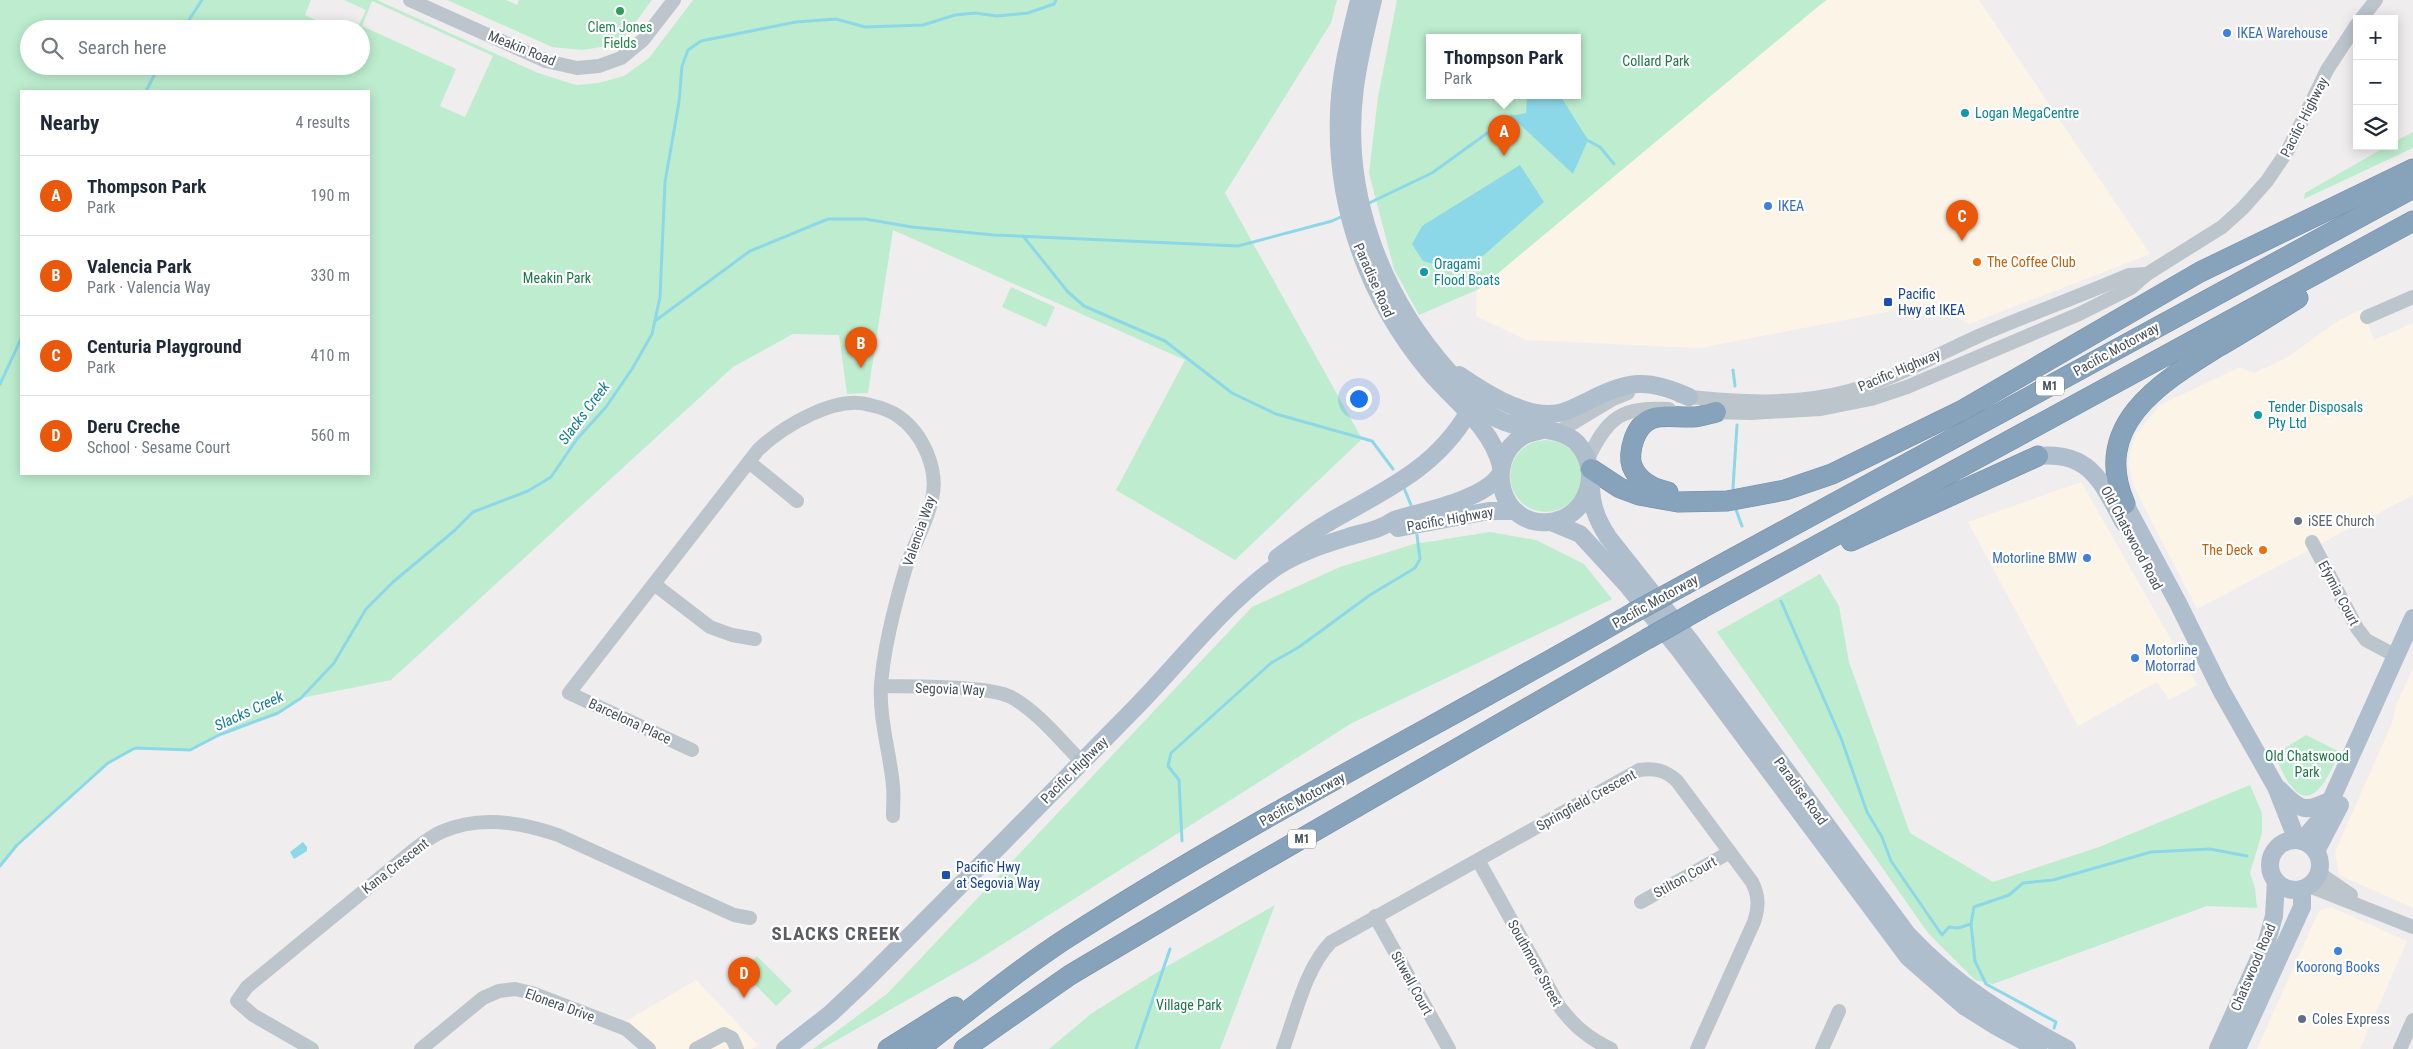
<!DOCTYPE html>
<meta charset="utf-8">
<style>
body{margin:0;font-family:"Roboto Condensed",sans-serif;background:#f2f2f3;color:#1f2937}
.controls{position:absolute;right:15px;top:15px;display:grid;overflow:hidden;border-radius:0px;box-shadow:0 2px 12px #0003}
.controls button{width:45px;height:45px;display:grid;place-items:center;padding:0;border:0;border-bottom:1px solid #e0e1e3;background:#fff;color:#1f2937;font:25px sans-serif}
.you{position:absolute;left:1358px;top:398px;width:18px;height:18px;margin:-12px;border:4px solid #fff;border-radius:50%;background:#1a73e8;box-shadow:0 0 0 8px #1a73e833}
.badge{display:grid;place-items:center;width:32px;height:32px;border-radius:50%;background:#ea580c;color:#fff;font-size:16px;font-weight:700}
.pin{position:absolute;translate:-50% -41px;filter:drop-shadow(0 1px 2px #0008)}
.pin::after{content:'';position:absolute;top:26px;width:18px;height:15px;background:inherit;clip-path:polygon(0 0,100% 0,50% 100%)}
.popup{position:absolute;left:1426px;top:34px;width:155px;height:65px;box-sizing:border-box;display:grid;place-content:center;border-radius:0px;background:#fff;filter:drop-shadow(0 1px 4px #0005);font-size:16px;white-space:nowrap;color:#747a83}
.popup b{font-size:19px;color:#1f2937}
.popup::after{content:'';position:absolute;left:50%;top:100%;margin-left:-10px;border:10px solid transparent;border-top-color:#fff}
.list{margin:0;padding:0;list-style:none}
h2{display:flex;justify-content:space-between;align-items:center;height:65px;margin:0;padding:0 20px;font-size:21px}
h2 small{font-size:16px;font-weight:400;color:#747a83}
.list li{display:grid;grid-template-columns:32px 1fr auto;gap:15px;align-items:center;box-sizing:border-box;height:80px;padding:0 20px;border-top:1px solid #e0e1e3}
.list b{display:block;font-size:19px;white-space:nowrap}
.list p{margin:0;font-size:16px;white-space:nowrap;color:#747a83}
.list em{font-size:16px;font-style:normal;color:#747a83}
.icon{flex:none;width:28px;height:28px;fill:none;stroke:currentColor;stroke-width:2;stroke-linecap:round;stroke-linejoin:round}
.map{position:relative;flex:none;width:2413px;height:1049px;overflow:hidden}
.search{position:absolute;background:#fff;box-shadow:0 2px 12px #0003;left:20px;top:20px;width:350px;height:55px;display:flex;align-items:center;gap:12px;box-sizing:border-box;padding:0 18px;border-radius:28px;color:#747a83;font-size:19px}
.panel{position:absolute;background:#fff;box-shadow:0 2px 12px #0003;left:20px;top:90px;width:350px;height:385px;border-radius:0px}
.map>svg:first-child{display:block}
.commercial{fill:#fbf4e7}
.green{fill:#bdedce;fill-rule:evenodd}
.water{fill:#8cd8e8}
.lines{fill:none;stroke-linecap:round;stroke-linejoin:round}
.stream{stroke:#8cd8e8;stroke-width:3}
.highway-casing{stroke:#728da6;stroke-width:21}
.minor{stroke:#bcc5cc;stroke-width:14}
.major{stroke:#aebecc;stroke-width:18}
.highway{stroke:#87a2bb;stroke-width:20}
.highway-bridge-casing{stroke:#728da6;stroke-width:21;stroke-linecap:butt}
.highway-bridge{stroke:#87a2bb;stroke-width:20}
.leisure-dot{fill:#2e9e5b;stroke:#fff;stroke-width:2}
.shop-dot{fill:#3f7fe0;stroke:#fff;stroke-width:2}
.culture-dot{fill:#0f9aa8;stroke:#fff;stroke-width:2}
.food-dot{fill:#e8710a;stroke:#fff;stroke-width:2}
.transit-dot{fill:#1a4fb4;stroke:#fff;stroke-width:2}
.worship-dot{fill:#6b7280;stroke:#fff;stroke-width:2}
.service-dot{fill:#5c6f8a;stroke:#fff;stroke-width:2}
.labels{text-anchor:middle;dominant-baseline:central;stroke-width:4.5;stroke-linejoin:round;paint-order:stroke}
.shield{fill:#fff;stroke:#7e858c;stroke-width:1}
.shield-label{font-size:12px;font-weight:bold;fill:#46515a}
.leisure-label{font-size:14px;fill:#27864d;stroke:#fff}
.shop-label{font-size:14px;fill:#366cbe;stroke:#fff;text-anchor:start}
.street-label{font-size:14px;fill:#46515a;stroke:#fff}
.park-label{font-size:14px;fill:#1a7846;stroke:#fff}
.culture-label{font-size:14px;fill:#0d838f;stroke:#fff;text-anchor:start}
.food-label{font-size:14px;fill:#c56008;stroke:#fff;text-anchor:start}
.transit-label{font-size:14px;fill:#164399;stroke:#fff;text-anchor:start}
.worship-label{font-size:14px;fill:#5b616d;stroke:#fff;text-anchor:start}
.service-label{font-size:14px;fill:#4e5e75;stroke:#fff;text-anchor:start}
.water-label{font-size:15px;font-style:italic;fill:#127d94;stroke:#fff}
.district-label{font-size:19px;font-weight:bold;letter-spacing:1px;fill:#5a5e62;stroke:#fff}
</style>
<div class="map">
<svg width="2413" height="1049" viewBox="0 0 2413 1049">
<rect width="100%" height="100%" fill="#f0edee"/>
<g class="commercial">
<polygon points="1828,0 1979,0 2150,254 1969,324 1933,303 1700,348 1526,340 1476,316 1477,290 1808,13"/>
<polygon points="2362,309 2374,340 2413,323 2413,495 2197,609 2133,485 2128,462 2135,435 2160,405 2240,367 2254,373 2288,357 2338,321"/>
<polygon points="2081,482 2197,685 2169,700 2157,682 2078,726 1968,522"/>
<polygon points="2413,668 2413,908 2339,875 2335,852 2392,723 2396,705"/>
<polygon points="2331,907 2407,941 2360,1049 2257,1049 2319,911"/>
<polygon points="696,980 758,1045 752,1049 655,1049 623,1023"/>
</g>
<g class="green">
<path d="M0,0H311L305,15L334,29H29V66H361V29H357L366,10L344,0H377L538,73L576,85L598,83L624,76L649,58L693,0H1337L1331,23L1225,193L1362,439L1235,560L1116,490L1185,360L893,230L868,393L847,394L839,335L793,334L733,367L391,680L301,698L278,713L219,735L190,750L135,748L108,763L79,787L50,816L17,845L0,866ZM372,1L493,56L465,117L440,106L456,69L362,26ZM21,91H369V474H21Z"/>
<polygon points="447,0 506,0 517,5 519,0 652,0 627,34 607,46 583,50 552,47"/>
<path d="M1397,0H1826L1479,289L1419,315L1394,269L1369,173L1378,97ZM1430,37H1578V95H1430Z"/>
<polygon points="2413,132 2413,148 2304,199 2305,193 2387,146 2394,146 2394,142"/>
<polygon points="1011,287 1055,307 1046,327 1002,307"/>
<circle cx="1546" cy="476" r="36"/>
<polygon points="1490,532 1536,540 1584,564 1612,599 1352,723 976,961 821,1049 813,1049 888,993 1252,607 1340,567 1414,544"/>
<polygon points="1820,574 1839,606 1849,662 1910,833 1993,882 2099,847 2250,785 2262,813 2262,833 2250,873 2255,888 2257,908 2207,906 1993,984 1975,980 1928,933 1717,632"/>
<path d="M2306,735L2340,752C2332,767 2315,814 2293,788C2285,780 2280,765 2274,755Z"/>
<polygon points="1275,905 1220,1049 1049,1049 1092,1013 1164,968"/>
<polygon points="757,956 792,991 776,1006 742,971"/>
</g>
<g class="water">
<polygon points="1527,95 1560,95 1588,140 1573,174 1511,116 1526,113"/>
<polygon points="1520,165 1544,202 1484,255 1451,269 1423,261 1412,244 1422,226"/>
<polygon points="303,842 307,847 307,851 294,859 290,852"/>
</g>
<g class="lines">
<g class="stream">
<polyline points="183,29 202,0"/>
<polyline points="146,91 159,66"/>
<polyline points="1585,139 1600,147 1614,164"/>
<polyline points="1367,204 1432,173 1511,116 1515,117"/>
<polyline points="1023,236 1068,292 1084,306 1165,341 1232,393 1276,414 1372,441 1393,469"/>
<polyline points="655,321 750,251 828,219 865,219 912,227 994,235 1238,246 1332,221 1343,216"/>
<polyline points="1733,370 1735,386"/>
<polyline points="0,384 21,339"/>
<polyline points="1404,488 1411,505"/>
<polyline points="1733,488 1737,425"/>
<polyline points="1735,507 1742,526"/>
<polyline points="1781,601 1841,738 1867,812 1882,837 1891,861 1942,935 1949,927 1958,928 1971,924 1974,907 2009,895 2023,883 2053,880 2151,852 2210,849 2247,856"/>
<polyline points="1182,841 1179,780 1168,766 1171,753 1271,663 1299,647 1370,595 1415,568 1420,559 1417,535"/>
<polyline points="0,866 17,845 108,763 135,748 190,750 219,735 278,713 301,698 334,663 366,609 393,582 454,531 473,512 528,491 551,477 577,439 606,407 632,369 652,334 660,297 665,182 679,102 682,66 688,50 701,41 796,22 836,19 865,27 923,25 955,15 975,13 997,16 1028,13 1054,4 1056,0"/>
<polyline points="1971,924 1975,961 1986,984 2056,1022 2054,1028"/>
<polyline points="1136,1049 1170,949"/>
</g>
<defs>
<g id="highway">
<polyline points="1591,469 1620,488 1639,495 1678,502 1727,501 1785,490 1832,474 1961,411 2200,272 2413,169"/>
<path d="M1668,492C1653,489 1638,481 1632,466C1629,457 1631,448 1634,439C1645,409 1667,418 1693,417C1700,417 1708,414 1716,412"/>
<path d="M2125,504C2091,426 2158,384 2216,348C2244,332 2271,315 2298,298"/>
<polyline points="1851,541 2038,456"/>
<polyline points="1686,584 2413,188"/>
<polyline points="1702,608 2413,221"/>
<polyline points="888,1049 955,1007"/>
<path d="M919,1049C967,1012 1016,971 1067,938C1250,820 1445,722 1633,613"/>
<polyline points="964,1049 1070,975 1235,877 1647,639"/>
</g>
</defs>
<use href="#highway" class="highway-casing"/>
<g class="minor">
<polyline points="410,0 546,61 577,68 599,66 621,58 643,40 674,0"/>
<polyline points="2361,19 2376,0"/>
<polyline points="2367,317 2413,297"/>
<path d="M1680,396C1736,402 1793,406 1849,391C1895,379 1938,354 1981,335C2030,314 2080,296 2129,275L2147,274"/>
<polyline points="1708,412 1751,413 1821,409 1871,399 1907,387 2079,314 2131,288 2147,274 2222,227 2243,208 2267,181 2288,150 2327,70 2357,24"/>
<polyline points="1558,432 1613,399 1628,393"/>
<path d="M1588,459C1608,416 1622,407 1669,409"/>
<polyline points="749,462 797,501"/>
<polyline points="2312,542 2357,628 2366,640 2396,656"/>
<polyline points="654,584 710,627 732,635 755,639"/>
<path d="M881,686C911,687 988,685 1011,697C1038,712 1060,740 1082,762"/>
<path d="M692,750L569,693L758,450C782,427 836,394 870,405C879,407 891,411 898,416C923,433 939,470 932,499C927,523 914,544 906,567C895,604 884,645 881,685C879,720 890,752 893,786C894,796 893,807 893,816"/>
<path d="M1478,860L1559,1006C1574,1026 1588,1038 1611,1049"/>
<polyline points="2319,873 2351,895"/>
<polyline points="2309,886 2413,927"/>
<polyline points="1641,902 1730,852"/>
<polyline points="1375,916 1449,1049"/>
<path d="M312,1049L253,1015L237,1001L247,987L415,849C423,843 432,836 441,832C479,815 520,822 558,835L734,915L750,918"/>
<polyline points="421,1049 483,998 499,991 515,989 532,993 626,1029 649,1049"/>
<polyline points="696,1049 724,1034 732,1038 737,1049"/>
<path d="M1283,1049C1296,1014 1305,969 1331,942L1639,770C1656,768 1665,770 1677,781L1752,882C1759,896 1759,907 1754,922L1697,1049"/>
<polyline points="1822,1049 1839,1011"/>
<polyline points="2400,1049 2413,1020"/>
</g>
<g class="major">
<path d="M1359,0C1350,37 1340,74 1339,112C1335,206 1368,298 1429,371C1454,401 1491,426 1501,466"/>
<path d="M1373,0C1366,29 1359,57 1355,87C1341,191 1380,295 1449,372C1461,386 1473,401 1488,413C1516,435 1557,422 1577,443C1603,471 1588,518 1549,522C1500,527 1483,460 1523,436C1528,433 1536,432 1542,430"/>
<path d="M1459,375C1484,392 1518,414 1549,414C1563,414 1576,407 1588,401C1628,380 1648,378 1689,397"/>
<path d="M2038,456C2091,451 2102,483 2124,523"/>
<path d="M1591,485C1591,505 1597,520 1608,537L1691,642L1908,935C1957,987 2005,1015 2067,1049"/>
<polyline points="2125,504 2178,603 2221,690 2276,787 2297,840"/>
<polyline points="1551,522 1580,534 1628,586 1678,648 1908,957 1964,1006 1996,1026 2038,1049"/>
<polyline points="1398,528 1489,511 1515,511"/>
<path d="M1277,558C1294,545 1312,532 1331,521C1385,490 1435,469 1468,413"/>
<path d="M2280,790C2300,811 2305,813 2331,800"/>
<circle cx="2295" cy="865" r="25"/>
<polyline points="2302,841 2318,822 2331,800 2413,618"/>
<polyline points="2316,851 2340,805"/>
<path d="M785,1049L830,1014L865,981C955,891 1045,800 1134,709C1179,663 1218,611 1269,572C1291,555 1322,545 1348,537C1364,532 1380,530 1394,520C1423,511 1482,500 1499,476"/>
<polyline points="2218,1049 2267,941 2274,916 2276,882"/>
<polyline points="2237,1049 2302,907 2302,889"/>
</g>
<use href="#highway" class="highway"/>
<defs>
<g id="highway-bridge">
<polyline points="1633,613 1686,584"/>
<polyline points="1647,639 1702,608"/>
</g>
</defs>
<use href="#highway-bridge" class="highway-bridge-casing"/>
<use href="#highway-bridge" class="highway-bridge"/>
</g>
<circle class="leisure-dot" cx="620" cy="11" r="5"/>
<g class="shop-dot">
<circle cx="2227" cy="33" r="5"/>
<circle cx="1768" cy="206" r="5"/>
<circle cx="2087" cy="558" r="5"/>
<circle cx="2135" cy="658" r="5"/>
<circle cx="2338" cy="951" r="5"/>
</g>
<g class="culture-dot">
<circle cx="1965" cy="113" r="5"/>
<circle cx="1424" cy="272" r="5"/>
<circle cx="2258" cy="415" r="5"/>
</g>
<g class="food-dot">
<circle cx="1977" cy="262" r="5"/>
<circle cx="2263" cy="550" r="5"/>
</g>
<g class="transit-dot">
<rect x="1883" y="297" width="10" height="10" rx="2.5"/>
<rect x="941" y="870" width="10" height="10" rx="2.5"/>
</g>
<circle class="worship-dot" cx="2298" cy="521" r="5"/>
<circle class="service-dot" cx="2302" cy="1019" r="5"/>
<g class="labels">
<g class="shield">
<rect x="2036" y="376.5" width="28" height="19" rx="4"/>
<rect x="1288" y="829.5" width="28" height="19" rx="4"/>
</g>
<g class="shield-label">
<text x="2050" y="386">M1</text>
<text x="1302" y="839">M1</text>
</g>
<g class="leisure-label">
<text x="620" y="27">Clem Jones<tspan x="620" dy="16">Fields</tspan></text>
</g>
<g class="shop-label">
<text x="2237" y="33">IKEA Warehouse</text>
<text x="1778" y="206">IKEA</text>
<text x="2077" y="558" text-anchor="end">Motorline BMW</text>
<text x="2145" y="650">Motorline<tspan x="2145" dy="16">Motorrad</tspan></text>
<text x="2338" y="967" text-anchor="middle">Koorong Books</text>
</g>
<g class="street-label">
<text transform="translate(522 48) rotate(22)">Meakin Road</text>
<text transform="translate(2304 117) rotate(-63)">Pacific Highway</text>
<text transform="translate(1374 280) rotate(66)">Paradise Road</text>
<text transform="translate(2116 349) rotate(-29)">Pacific Motorway</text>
<text transform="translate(1899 370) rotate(-23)">Pacific Highway</text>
<text transform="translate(1450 519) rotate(-10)">Pacific Highway</text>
<text transform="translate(919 531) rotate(-71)">Valencia Way</text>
<text transform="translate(2132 538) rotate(62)">Old Chatswood Road</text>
<text transform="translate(2339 593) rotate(62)">Efymia Court</text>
<text transform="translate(1655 601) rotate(-29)">Pacific Motorway</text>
<text transform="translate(950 689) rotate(2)">Segovia Way</text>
<text transform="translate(630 721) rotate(25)">Barcelona Place</text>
<text transform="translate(1074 770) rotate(-45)">Pacific Highway</text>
<text transform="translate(1801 791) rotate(54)">Paradise Road</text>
<text transform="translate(1302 799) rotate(-29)">Pacific Motorway</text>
<text transform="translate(1586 800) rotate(-29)">Springfield Crescent</text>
<text transform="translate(395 866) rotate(-38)">Kana Crescent</text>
<text transform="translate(1685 877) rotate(-29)">Stilton Court</text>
<text transform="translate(1535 963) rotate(61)">Southmore Street</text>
<text transform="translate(2253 967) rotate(-67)">Chatswood Road</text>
<text transform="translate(1412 983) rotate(61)">Sitwell Court</text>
<text transform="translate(560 1005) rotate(20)">Elonera Drive</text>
</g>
<g class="park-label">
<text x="1656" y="61">Collard Park</text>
<text x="557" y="278">Meakin Park</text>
<text x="2307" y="756">Old Chatswood<tspan x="2307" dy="16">Park</tspan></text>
<text x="1189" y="1005">Village Park</text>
</g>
<g class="culture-label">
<text x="1975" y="113">Logan MegaCentre</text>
<text x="1434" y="264">Oragami<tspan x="1434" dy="16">Flood Boats</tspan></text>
<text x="2268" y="407">Tender Disposals<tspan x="2268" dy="16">Pty Ltd</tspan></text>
</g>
<g class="food-label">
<text x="1987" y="262">The Coffee Club</text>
<text x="2253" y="550" text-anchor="end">The Deck</text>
</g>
<g class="transit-label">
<text x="1898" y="294">Pacific<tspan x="1898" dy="16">Hwy at IKEA</tspan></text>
<text x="956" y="867">Pacific Hwy<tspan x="956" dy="16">at Segovia Way</tspan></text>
</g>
<g class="worship-label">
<text x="2308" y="521">iSEE Church</text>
</g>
<g class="service-label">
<text x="2312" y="1019">Coles Express</text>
</g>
<g class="water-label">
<text transform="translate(584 413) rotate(-53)">Slacks Creek</text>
<text transform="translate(249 711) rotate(-25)">Slacks Creek</text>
</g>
<g class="district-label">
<text x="836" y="933">SLACKS CREEK</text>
</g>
</g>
</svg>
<div class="controls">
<button>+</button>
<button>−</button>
<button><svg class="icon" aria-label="layers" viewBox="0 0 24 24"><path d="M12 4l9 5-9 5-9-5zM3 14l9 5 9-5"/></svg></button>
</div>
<div class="you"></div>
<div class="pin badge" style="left:1504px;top:156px">A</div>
<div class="popup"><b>Thompson Park</b>Park</div>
<div class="pin badge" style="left:861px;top:368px">B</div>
<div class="pin badge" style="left:1962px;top:241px">C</div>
<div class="pin badge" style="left:744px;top:998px">D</div>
<div class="search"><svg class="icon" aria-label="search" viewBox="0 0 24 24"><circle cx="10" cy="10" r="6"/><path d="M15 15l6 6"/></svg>Search here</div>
<section class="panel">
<h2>Nearby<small>4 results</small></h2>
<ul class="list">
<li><span class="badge">A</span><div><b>Thompson Park</b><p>Park</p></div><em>190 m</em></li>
<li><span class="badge">B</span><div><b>Valencia Park</b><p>Park · Valencia Way</p></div><em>330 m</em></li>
<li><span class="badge">C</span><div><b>Centuria Playground</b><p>Park</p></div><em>410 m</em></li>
<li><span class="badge">D</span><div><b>Deru Creche</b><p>School · Sesame Court</p></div><em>560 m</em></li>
</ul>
</section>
</div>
